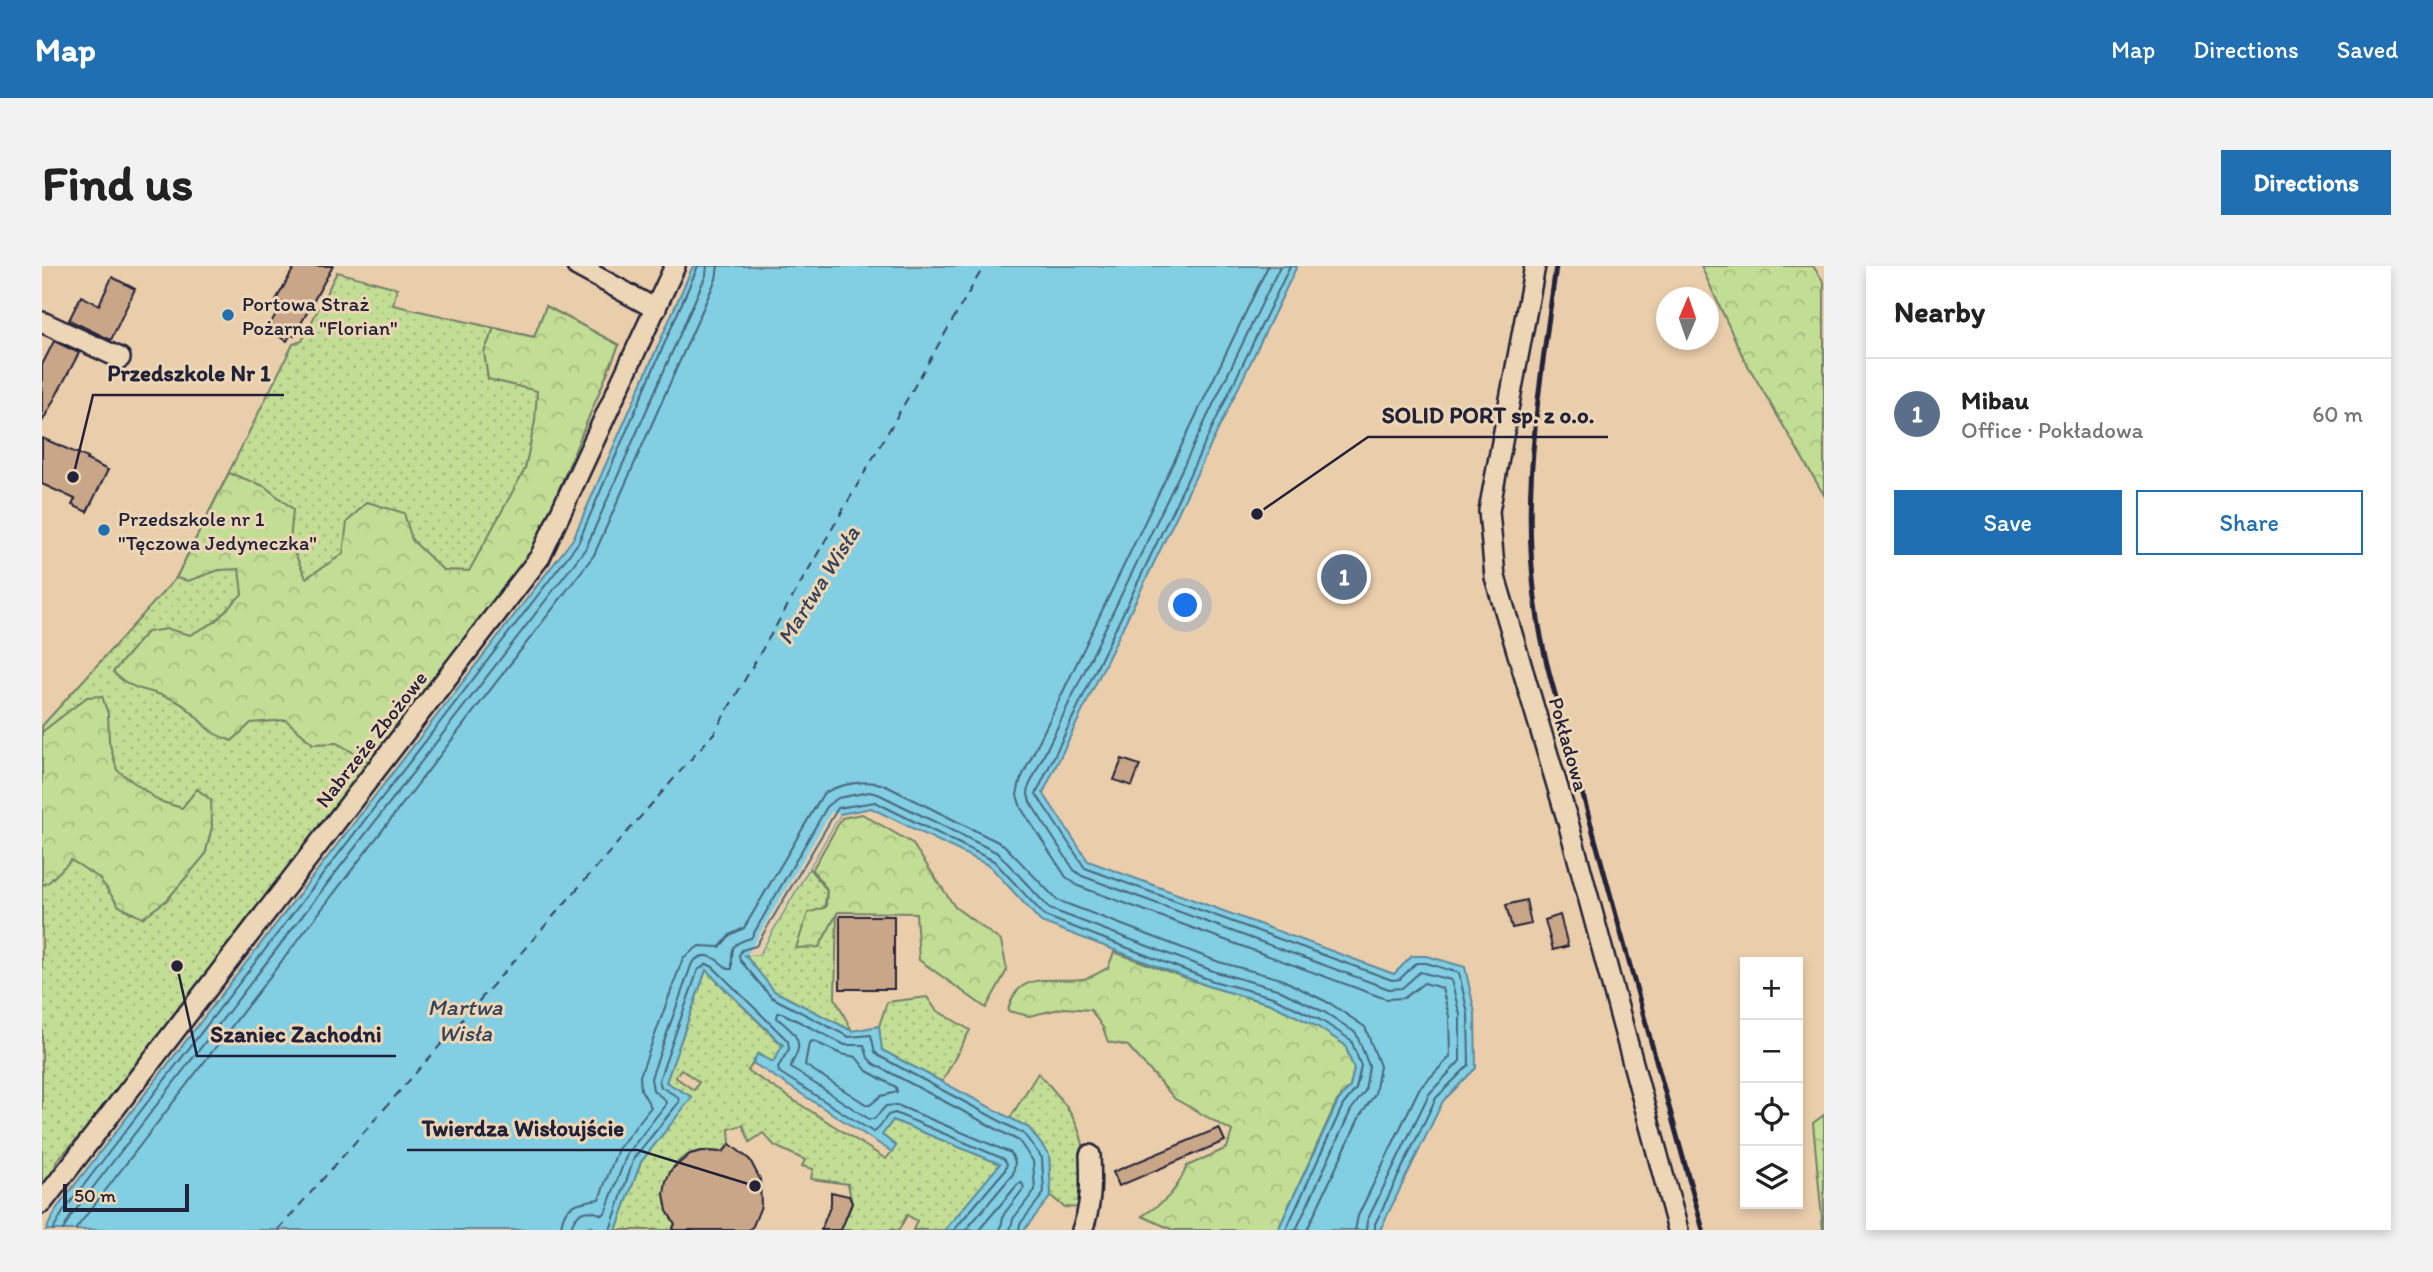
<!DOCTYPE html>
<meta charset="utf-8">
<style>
body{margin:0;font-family:Itim,sans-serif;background:#f2f2f2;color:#222}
.controls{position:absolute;right:21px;bottom:21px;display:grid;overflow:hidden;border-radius:0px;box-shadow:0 4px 10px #0003}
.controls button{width:63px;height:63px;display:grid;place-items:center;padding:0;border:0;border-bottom:2px solid #e0e0e0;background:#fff;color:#222;font:35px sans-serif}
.compass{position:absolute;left:1614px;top:21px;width:63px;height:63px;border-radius:50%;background:#fff;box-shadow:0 4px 10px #0003;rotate:2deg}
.scale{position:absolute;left:21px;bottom:18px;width:126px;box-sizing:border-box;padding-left:7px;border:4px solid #22223b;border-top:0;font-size:19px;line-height:24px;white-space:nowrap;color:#22223b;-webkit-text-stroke:5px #ecd6b5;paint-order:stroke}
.you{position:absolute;left:1144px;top:340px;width:24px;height:24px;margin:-18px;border:5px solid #fff;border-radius:50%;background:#1a73e8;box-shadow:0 0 0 10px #1a73e833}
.badge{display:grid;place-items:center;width:46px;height:46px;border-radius:50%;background:#1f6fb2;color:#fff;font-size:23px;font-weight:700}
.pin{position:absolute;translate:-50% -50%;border:4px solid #fff;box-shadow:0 2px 7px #0006}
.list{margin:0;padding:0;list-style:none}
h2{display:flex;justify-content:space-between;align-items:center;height:91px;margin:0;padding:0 28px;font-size:30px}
h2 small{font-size:23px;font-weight:400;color:#767676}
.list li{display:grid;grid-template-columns:46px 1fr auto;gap:21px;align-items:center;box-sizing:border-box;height:112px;padding:0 28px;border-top:2px solid #e0e0e0}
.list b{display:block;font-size:26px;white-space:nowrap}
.list p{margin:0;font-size:23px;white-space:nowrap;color:#767676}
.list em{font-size:23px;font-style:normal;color:#767676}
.actions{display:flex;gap:14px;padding:21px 28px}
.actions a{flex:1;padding:16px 0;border:2px solid #1f6fb2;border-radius:0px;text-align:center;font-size:24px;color:#1f6fb2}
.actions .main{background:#1f6fb2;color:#fff}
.icon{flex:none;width:38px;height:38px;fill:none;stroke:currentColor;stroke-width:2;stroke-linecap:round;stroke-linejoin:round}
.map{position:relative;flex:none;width:1782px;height:964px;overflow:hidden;border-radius:0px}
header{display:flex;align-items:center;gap:42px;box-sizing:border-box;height:98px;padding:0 35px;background:#1f6fb2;color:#fff}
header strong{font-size:33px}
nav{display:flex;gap:38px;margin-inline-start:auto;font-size:24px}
.intro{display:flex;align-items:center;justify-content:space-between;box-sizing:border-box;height:168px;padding:0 42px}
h1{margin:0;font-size:49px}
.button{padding:18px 32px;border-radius:0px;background:#1f6fb2;color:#fff;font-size:24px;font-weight:700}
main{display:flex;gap:42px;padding:0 42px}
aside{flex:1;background:#fff;border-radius:0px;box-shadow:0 4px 10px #0003}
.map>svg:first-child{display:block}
.grass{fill:url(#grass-dots);stroke:#728068;stroke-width:2;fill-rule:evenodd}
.forest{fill:url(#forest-crowns);stroke:#728068;stroke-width:2}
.water{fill:#82cee2;stroke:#5c899f;stroke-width:2}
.pier{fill:#eaceab}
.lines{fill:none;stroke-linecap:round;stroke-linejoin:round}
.shore{stroke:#48677e;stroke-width:2}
.ferry{stroke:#35445c;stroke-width:2;stroke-dasharray:9 7;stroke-linecap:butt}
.building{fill:#c9a688;stroke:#22223b;stroke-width:2}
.street-casing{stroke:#22223b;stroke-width:24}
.street{stroke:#ecd6b5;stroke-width:19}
.rail{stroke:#22223b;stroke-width:5}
.poi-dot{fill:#1f6fb2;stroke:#ecd6b5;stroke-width:2.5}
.labels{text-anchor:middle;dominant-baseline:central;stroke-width:6;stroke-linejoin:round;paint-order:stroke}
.poi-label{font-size:21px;fill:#22223b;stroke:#ecd6b5;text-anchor:start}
.street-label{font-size:21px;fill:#22223b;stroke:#ecd6b5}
.water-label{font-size:23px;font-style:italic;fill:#35445c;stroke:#ecd6b5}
.leader{fill:none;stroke:#22223b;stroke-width:2.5}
.callout-dot{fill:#22223b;stroke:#ecd6b5;stroke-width:2.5}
.callout-label{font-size:23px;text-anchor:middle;font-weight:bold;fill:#22223b;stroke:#ecd6b5;stroke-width:6;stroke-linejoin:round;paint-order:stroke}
</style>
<header>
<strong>Map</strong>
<nav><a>Map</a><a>Directions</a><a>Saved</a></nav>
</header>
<div class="intro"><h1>Find us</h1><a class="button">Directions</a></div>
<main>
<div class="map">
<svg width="1782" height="964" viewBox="0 0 1782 964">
<defs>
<pattern id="grass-dots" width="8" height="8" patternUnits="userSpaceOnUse" patternTransform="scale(1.75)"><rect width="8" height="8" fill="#c2dd94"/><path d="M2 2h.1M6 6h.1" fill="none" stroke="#a6bd80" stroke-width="1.8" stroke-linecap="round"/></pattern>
<pattern id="forest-crowns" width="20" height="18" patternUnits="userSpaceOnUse" patternTransform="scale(1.75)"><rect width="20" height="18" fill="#c2dd94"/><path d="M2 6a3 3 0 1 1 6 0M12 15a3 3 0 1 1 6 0" fill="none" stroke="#a6bd80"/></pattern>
</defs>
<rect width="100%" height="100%" fill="#eaceab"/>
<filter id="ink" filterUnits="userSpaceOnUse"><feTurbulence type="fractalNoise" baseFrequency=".0143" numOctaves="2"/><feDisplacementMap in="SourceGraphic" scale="14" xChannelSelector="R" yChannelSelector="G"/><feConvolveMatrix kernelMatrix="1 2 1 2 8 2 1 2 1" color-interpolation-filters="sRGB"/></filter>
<g filter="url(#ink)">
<g class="grass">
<polygon points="295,6 355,22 351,39 492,71 504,40 577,79 484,295 54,853 15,894 11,909 0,921 0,460 134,312 251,78 260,75"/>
<polygon points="767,602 785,624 777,681 795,646 793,732 810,765 732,725 702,689 717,688"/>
<path d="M664,704L741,780L731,796L716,788L706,805L844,893L854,880L840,869L851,854L959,898L903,964H871L875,955L865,949L857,964H799L810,938L806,918L769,913L771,903L760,900L763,894L733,880L721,867L708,876L701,859L687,863L688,878L680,887C634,874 608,920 633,957L630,964H574L599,896L649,832L624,816ZM639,803L657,816L652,824L633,811Z"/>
<polygon points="885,731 894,744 928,764 900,816 839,784 837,760 845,736"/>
<path d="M996,807C1041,854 1048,878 1042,942L1022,941L1009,930L1007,889L987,862L968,852Z"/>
</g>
<g class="forest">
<polygon points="1659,0 1771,0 1782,16 1782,229 1701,91"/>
<path d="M504,40L577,79L494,278L484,295L329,497L295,477L271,478L244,454L209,457L190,475C183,472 176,470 170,466C158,457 149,442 136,436C110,422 93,428 71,406L105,366L126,363L148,369L173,356L200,328L197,303L177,304L146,315L134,312L187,207L222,220L251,243L248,277L264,312L301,288L305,256L325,236L362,247L370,274L401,304L427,305L483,203L493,155L495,125L446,113L442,86L452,62L492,71Z"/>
<polygon points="60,430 66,448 67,475 75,504 117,535 140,542 155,523 169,534 170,561 163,589 125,634 100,652 77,640 57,612 29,594 7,616 0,619 0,466 45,431"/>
<polygon points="820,548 870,577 913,641 959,675 965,704 944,742 877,694 874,647 796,646 777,681 754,682 766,647 784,641 785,623 770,604 800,552"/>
<path d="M1072,686L1169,721L1229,738L1276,761L1303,779L1312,803L1308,821L1295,835L1236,964H1131L1100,950C1126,934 1133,927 1145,900L1185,882L1190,865L1133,833L1086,780L1066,776L1061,762L1049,744L1022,742L987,750L966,745C975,703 1010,717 1041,713C1049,712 1059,705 1066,702Z"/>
<polygon points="1782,849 1782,964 1781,964 1771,857"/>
</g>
<polygon class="water" points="651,0 1255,0 1001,527 1046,595 1352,708 1370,690 1385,690 1423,701 1433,747 1434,802 1401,835 1338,964 1236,964 1296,835 1308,821 1312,803 1303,779 1276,761 1229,738 1169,721 999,656 948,600 829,542 798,548 717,688 703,689 732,725 810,765 837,760 840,784 987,862 1007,889 1009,930 982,964 903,964 958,898 851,854 840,869 854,880 850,886 711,797 715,788 731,796 741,779 664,704 624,816 650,831 599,896 574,964 555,964 547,960 543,964 4,964 15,942 531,273"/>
<polygon class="pier" points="789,546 798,548 717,688 705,689"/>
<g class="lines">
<g class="shore">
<polyline points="1226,0 978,515 975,529 979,542 1024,611 1036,620 1344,733 1362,732 1382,717 1400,722 1407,750 1408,791 1377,823 1316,950 1313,964"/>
<polyline points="1238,0 987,520 986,528 988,536 1032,604 1040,610 1347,723 1360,722 1378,706 1409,714 1418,749 1418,795 1387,828 1325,955 1324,964"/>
<polyline points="1248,0 994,528 1043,602 1350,714 1358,713 1374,697 1384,697 1417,707 1426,748 1427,799 1394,832 1333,958 1333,964"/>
<polygon points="771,775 799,788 814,791 825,805 854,821 855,826 839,830 828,839 825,839 763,799 767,777"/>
<polyline points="11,964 21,946 536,277 656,0"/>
<polyline points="21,964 29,950 544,282 664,9 665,0"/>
<polyline points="33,964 552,289 674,13 676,0"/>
<path d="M519,964C520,937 536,936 557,933L576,883L609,841L599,824L598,810L641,692L657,680L678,681L688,669L702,662L781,528C796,518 825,513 842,519L962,579L1015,634L1177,696L1239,713L1289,738L1323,761L1338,800L1333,828L1318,850L1265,964"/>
<path d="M529,964C531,946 545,941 560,949L563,947L585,888L624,838L623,834L611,824L609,812L650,697C663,683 674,692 686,703H690C690,683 687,678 709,672L786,539L796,532L827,526L836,528L956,587L1008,643L1174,706L1235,723L1284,747L1314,767L1327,800L1323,825L1309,844L1254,964"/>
<polyline points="568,964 592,892 637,836 636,831 619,821 617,814 656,704 665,698 671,701 746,775 747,783 736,801 737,806 831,866 834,865 846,849 853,847 962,893 965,898 963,904 912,964"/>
<path d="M924,964L971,908L973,896L969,887L855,839L844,840L832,853H827L749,802C749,796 753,793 755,786C761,771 745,761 735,752L736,747H740L803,779H822L826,792L832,798L977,875L991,895L993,924L971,953L968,964"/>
<polyline points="937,964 976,918 980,917 982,922 962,948 958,964"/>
<polyline points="977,964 978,958 1002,927 1000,892 982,868 837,790 833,786 829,769 807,771 729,731 698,694 697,689 700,684 714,680 796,542 833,536 952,595 1003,650 1171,715 1231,731 1280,755 1309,774 1319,800 1314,823 1301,839 1244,964"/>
</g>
<polyline class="ferry" points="236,964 672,467 942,0"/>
</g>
<g class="building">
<polygon points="253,0 291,0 252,70 249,68 245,75 225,64 240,37 234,34"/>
<polygon points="70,11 93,23 69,74 27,54 39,30 57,39"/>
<polygon points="12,75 37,87 0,156 0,99"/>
<polygon points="0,172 46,192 45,194 66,204 45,246 30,239 33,233 0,218"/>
<polygon points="1080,493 1098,499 1090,520 1072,514"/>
<polygon points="1484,634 1489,658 1470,662 1464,639"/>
<polygon points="1518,649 1526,680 1511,684 1503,654"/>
<rect x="798" y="650" width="54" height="73"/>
<polygon points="1177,862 1183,875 1077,920 1071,906"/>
<polygon points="688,878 708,894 718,913 719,940 711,960 707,964 630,964 633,958 625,945 622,928 624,915 629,904 648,888 660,885 681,886"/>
<polygon points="789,926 807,930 810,937 799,964 779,964 789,938"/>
</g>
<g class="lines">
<defs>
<g id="street">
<polyline points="535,0 614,43"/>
<polyline points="1493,0 1447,245 1453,311 1526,556 1636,964"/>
<polyline points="0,56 78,92"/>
<polyline points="0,937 498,291 633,0"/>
<path d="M1040,964C1050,940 1049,915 1048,889"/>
</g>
</defs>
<use href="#street" class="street-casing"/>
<use href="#street" class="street"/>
<path class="rail" d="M1514,0C1495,142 1470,268 1508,410L1661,964"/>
</g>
</g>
<g class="poi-dot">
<circle cx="186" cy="49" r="7"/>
<circle cx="62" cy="264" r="7"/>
</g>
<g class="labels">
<g class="poi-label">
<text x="200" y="37">Portowa Straż<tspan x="200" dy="24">Pożarna "Florian"</tspan></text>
<text x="76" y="252">Przedszkole nr 1<tspan x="76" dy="24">"Tęczowa Jedyneczka"</tspan></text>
</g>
<g class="street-label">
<text transform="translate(329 473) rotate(-52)">Nabrzeże Zbożowe</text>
<text transform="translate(1527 478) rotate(74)">Pokładowa</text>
</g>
<g class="water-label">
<text transform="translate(776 319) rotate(-58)">Martwa Wisła</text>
<text x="423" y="741">Martwa<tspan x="423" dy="26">Wisła</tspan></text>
</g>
</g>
<path class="leader" d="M31 211L51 129H242M1215 248L1326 171H1566M135 700L155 790H354M713 920L596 884H365"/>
<g class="callout-dot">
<circle cx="31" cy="211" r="7"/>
<circle cx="1215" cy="248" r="7"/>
<circle cx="135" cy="700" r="7"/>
<circle cx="713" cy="920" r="7"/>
</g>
<g class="callout-label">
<text x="147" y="115">Przedszkole Nr 1</text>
<text x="1446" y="157">SOLID PORT sp. z o.o.</text>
<text x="254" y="776">Szaniec Zachodni</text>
<text x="481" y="870">Twierdza Wisłoujście</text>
</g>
</svg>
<div class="controls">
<button>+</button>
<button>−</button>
<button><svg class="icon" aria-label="locate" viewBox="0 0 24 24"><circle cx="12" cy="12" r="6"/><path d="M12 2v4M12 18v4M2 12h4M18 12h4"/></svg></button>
<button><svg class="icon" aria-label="layers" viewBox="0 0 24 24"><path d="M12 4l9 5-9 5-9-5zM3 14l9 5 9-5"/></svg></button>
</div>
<svg class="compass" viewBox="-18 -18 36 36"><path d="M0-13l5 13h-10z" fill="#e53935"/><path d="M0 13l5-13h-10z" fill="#767676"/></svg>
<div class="scale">50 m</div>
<div class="you"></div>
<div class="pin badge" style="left:1302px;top:311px;background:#5c6f8a">1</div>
</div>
<aside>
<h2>Nearby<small></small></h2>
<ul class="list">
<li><span class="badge" style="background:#5c6f8a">1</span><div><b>Mibau</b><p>Office · Pokładowa</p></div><em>60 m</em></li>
</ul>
<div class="actions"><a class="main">Save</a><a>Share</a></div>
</aside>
</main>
